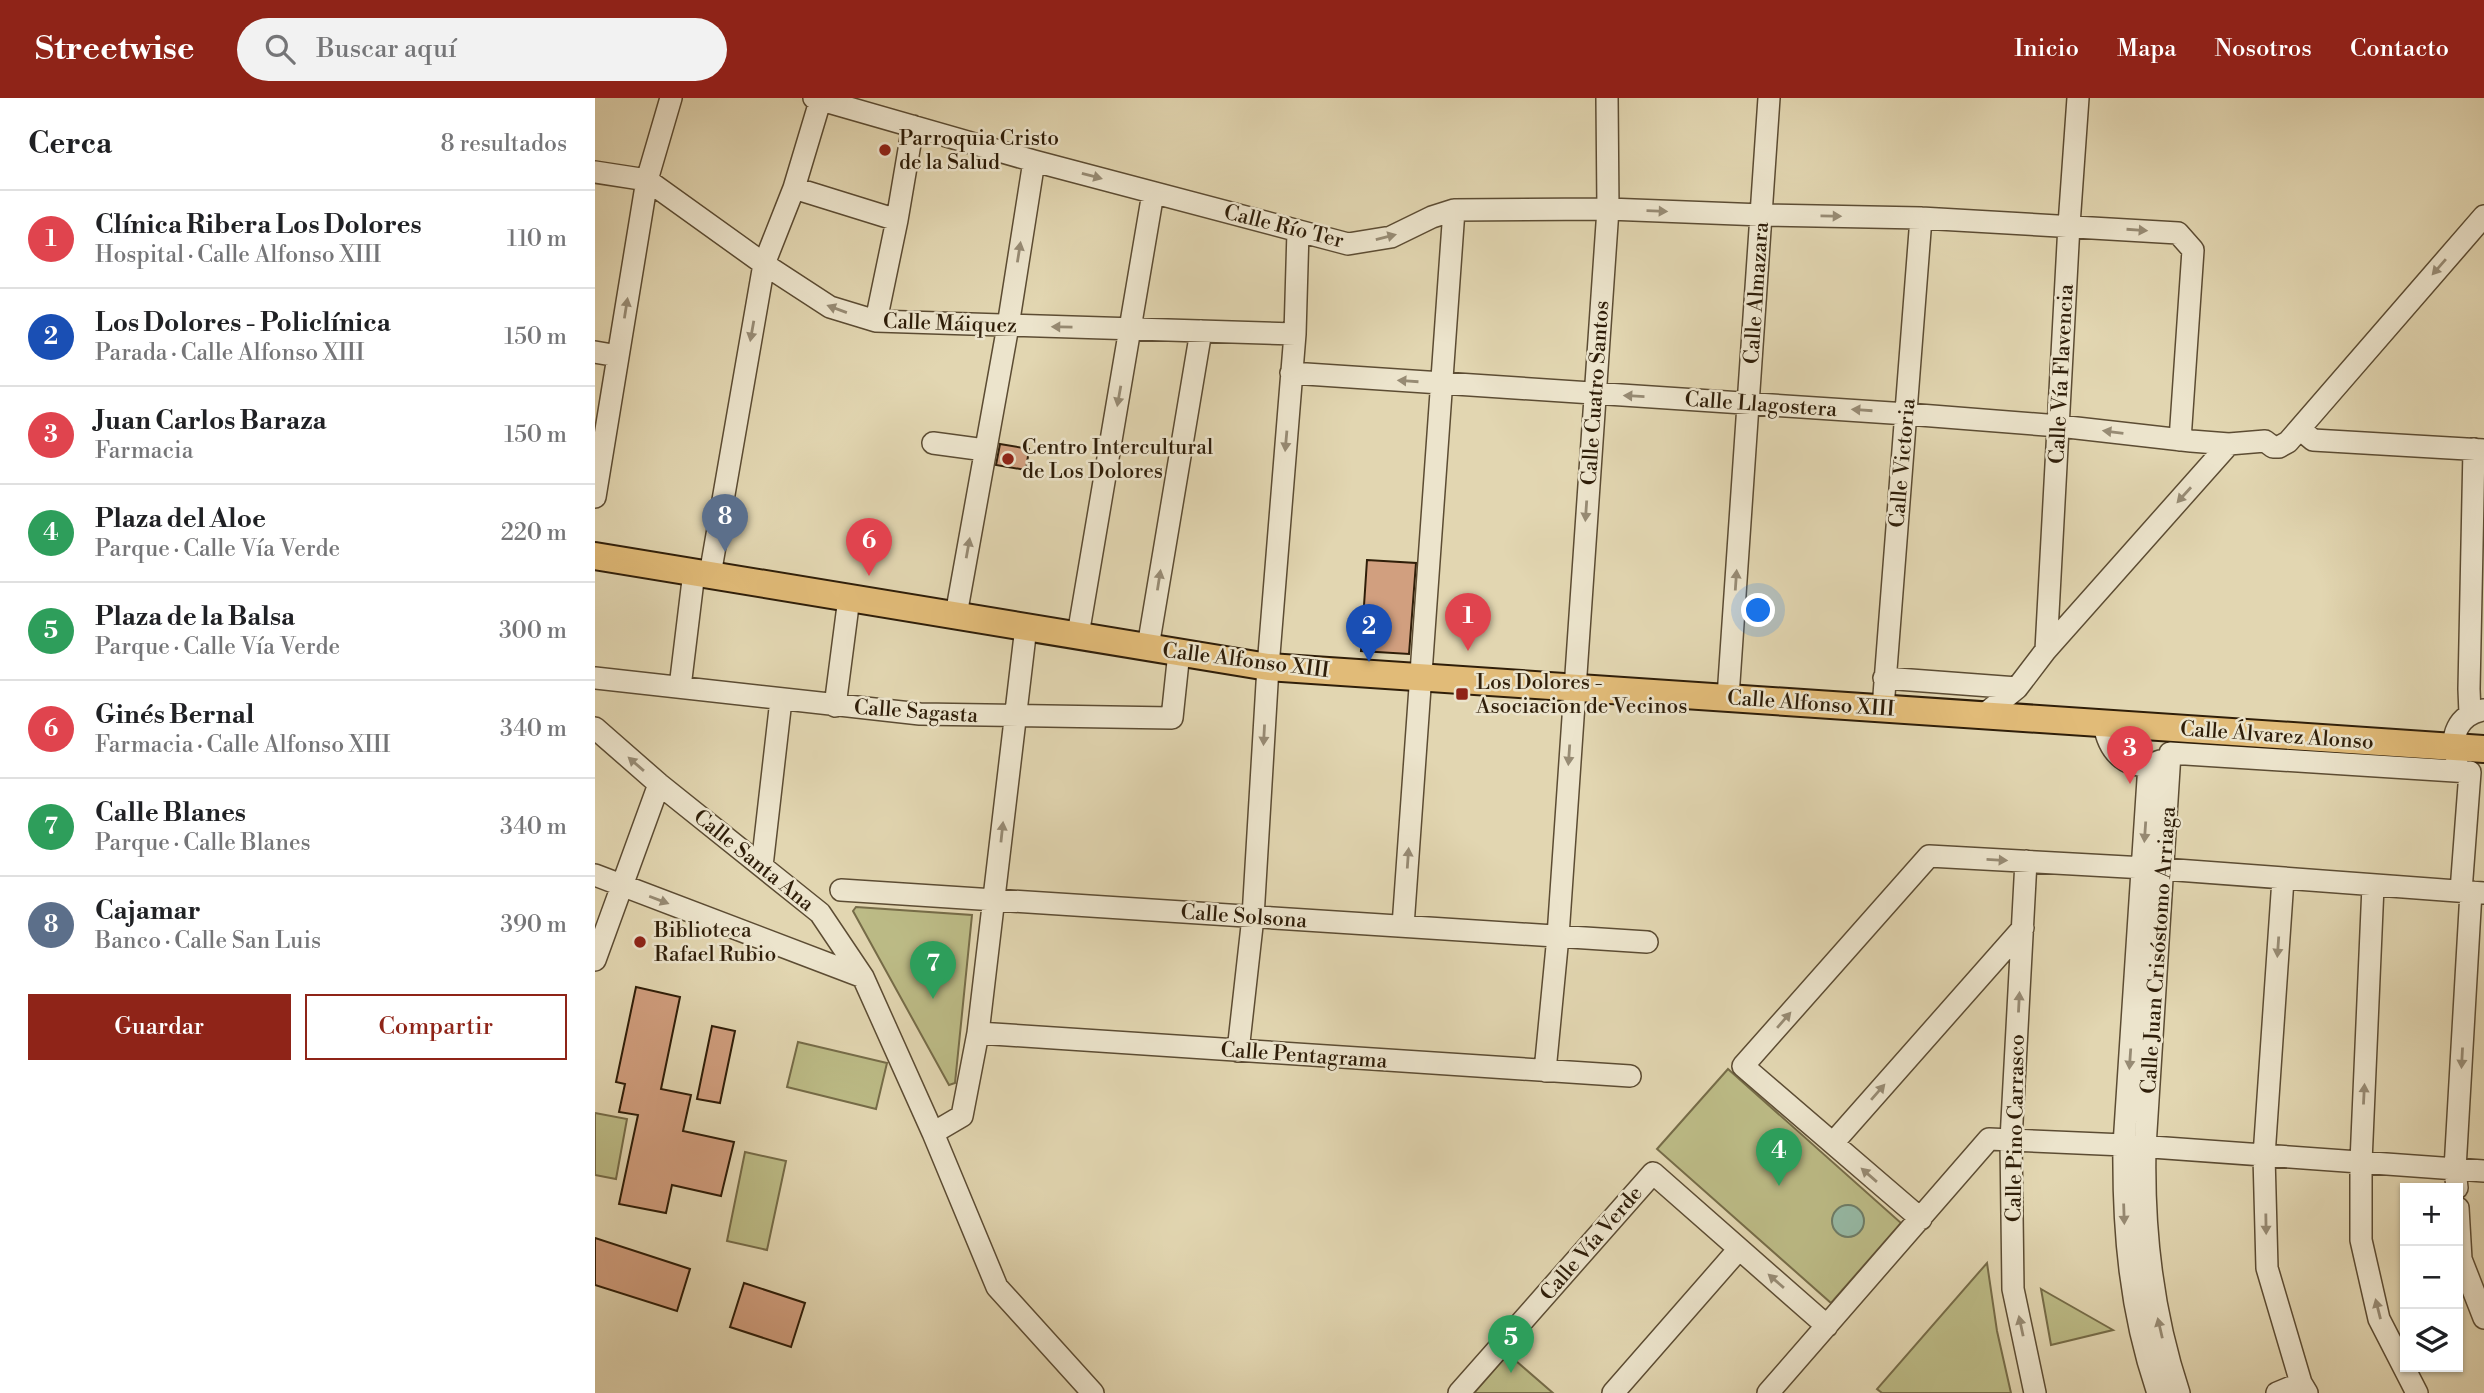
<!DOCTYPE html>
<html lang="es">
<head>
<meta charset="utf-8">
<style>
	:root { --surface:#fff; --page:#f2f2f2; --text:#202124; --muted:#757577; --line:#e0e0e0; --accent:#8f2418 }
	body { margin:0; font-family:"Libre Bodoni",serif; background:var(--page); color:var(--text) }
	.controls { position:absolute; right:21px; bottom:21px; display:grid; overflow:hidden; border-radius:0px; box-shadow:0 2px 5px #0004 }
	.controls button { width:63px; height:63px; display:grid; place-items:center; padding:0; border:0; border-bottom:2px solid var(--line); background:var(--surface); color:var(--text); font:35px sans-serif }
	.you { position:absolute; left:1164px; top:513px; width:24px; height:24px; margin:-18px; border:5px solid #fff; border-radius:50%; background:#1a73e8; box-shadow:0 0 0 10px #1a73e833 }
	.badge { display:grid; place-items:center; width:46px; height:46px; border-radius:50%; background:var(--accent); color:#fff; font-size:23px; font-weight:700 }
	.pin { position:absolute; translate:-50% -58px; filter:drop-shadow(0 2px 4px #0008) }
	.pin::after { content:''; position:absolute; top:37px; width:24px; height:21px; background:inherit; clip-path:polygon(0 0,100% 0,50% 100%) }
	.list { margin:0; padding:0; list-style:none }
	h2 { display:flex; justify-content:space-between; align-items:center; height:91px; margin:0; padding:0 28px; font-size:30px }
	h2 small { font-size:23px; font-weight:400; color:var(--muted) }
	.list li { display:grid; grid-template-columns:46px 1fr auto; gap:21px; align-items:center; box-sizing:border-box; height:98px; padding:0 28px; border-top:2px solid var(--line) }
	.list b { display:block; font-size:26px; white-space:nowrap }
	.list p { margin:0; font-size:23px; white-space:nowrap; color:var(--muted) }
	.list em { font-size:23px; font-style:normal; color:var(--muted) }
	.actions { display:flex; gap:14px; padding:21px 28px }
	.actions a { flex:1; padding:16px 0; border:2px solid var(--accent); border-radius:0px; text-align:center; font-size:24px; color:var(--accent) }
	.actions .main { background:var(--accent); color:#fff }
	.icon { flex:none; width:38px; height:38px; fill:none; stroke:currentColor; stroke-width:2; stroke-linecap:round; stroke-linejoin:round }
	.map { position:relative; flex:none; width:1889px; height:1295px; overflow:hidden }
	header { display:flex; align-items:center; gap:42px; box-sizing:border-box; height:98px; padding:0 35px; background:var(--accent); color:#fff }
	header strong { font-size:33px }
	nav { display:flex; gap:38px; margin-inline-start:auto; font-size:24px }
	.search { width:490px; height:63px; background:var(--page); display:flex; align-items:center; gap:18px; box-sizing:border-box; padding:0 24px; border-radius:38px; color:var(--muted); font-size:26px }
	main { display:flex }
	aside { flex:1; background:var(--surface) }
	.map>svg:first-child { display:block }
	.green { fill:#bcbb86; stroke:#766c48; stroke-width:2 }
	.water { fill:#96baa6; stroke:#6d7c67; stroke-width:2 }
	.building { fill:#d19f7f; stroke:#2f1e09; stroke-width:2 }
	.lines { fill:none; stroke-linecap:round; stroke-linejoin:round }
	.minor-casing { stroke:#5c4c33; stroke-width:24 }
	.major-casing { stroke:#2f1e09; stroke-width:30 }
	.minor { stroke:#ece4cc; stroke-width:21 }
	.major { stroke:#e1bb78; stroke-width:26 }
	.oneway { fill:#978b74 }
	.poi-dot { fill:#8f2418; stroke:#ece4cc; stroke-width:2.5 }
	.labels { text-anchor:middle; stroke-width:5; stroke-linejoin:round; paint-order:stroke }
	.poi-label { font-size:21px; fill:#2f1e09; stroke:#ece4cc; text-anchor:start }
	.street-label { font-size:21px; fill:#2f1e09; stroke:#ece4cc }
</style>
</head>
<body>
<header>
<strong>Streetwise</strong>
<div class="search"><svg class="icon" aria-label="search" viewBox="0 0 24 24"><circle cx="10" cy="10" r="6"/><path d="M15 15l6 6"/></svg>Buscar aquí</div>
<nav><a>Inicio</a><a>Mapa</a><a>Nosotros</a><a>Contacto</a></nav>
</header>
<main>
<aside>
<h2>Cerca<small>8 resultados</small></h2>
<ul class="list">
<li><span class="badge" style="background:#e0444e">1</span><div><b>Clínica Ribera Los Dolores</b><p>Hospital · Calle Alfonso XIII</p></div><em>110 m</em></li>
<li><span class="badge" style="background:#1a4fb4">2</span><div><b>Los Dolores - Policlínica</b><p>Parada · Calle Alfonso XIII</p></div><em>150 m</em></li>
<li><span class="badge" style="background:#e0444e">3</span><div><b>Juan Carlos Baraza</b><p>Farmacia</p></div><em>150 m</em></li>
<li><span class="badge" style="background:#2e9e5b">4</span><div><b>Plaza del Aloe</b><p>Parque · Calle Vía Verde</p></div><em>220 m</em></li>
<li><span class="badge" style="background:#2e9e5b">5</span><div><b>Plaza de la Balsa</b><p>Parque · Calle Vía Verde</p></div><em>300 m</em></li>
<li><span class="badge" style="background:#e0444e">6</span><div><b>Ginés Bernal</b><p>Farmacia · Calle Alfonso XIII</p></div><em>340 m</em></li>
<li><span class="badge" style="background:#2e9e5b">7</span><div><b>Calle Blanes</b><p>Parque · Calle Blanes</p></div><em>340 m</em></li>
<li><span class="badge" style="background:#5c6f8a">8</span><div><b>Cajamar</b><p>Banco · Calle San Luis</p></div><em>390 m</em></li>
</ul>
<div class="actions"><a class="main">Guardar</a><a>Compartir</a></div>
</aside>
<div class="map">
<svg width="1889" height="1295" viewBox="0 0 1889 1295">
	<rect width="100%" height="100%" fill="#e2d6b1"/>
	<filter id="stains"><feTurbulence type="fractalNoise" baseFrequency=".00286" numOctaves="4"/><feColorMatrix values="0 0 0 0 .2 0 0 0 0 .09 0 0 0 0 .02 0 0 0 .5 -.17"/></filter>
	<radialGradient id="worn" r=".72"><stop offset=".6" stop-color="#630" stop-opacity="0"/><stop offset="1" stop-color="#630" stop-opacity=".3"/></radialGradient>
	<path class="green" d="M261,809l116,8 -17,168 -6,2 -96,-174z
		M203,944l89,21 -11,46 -89,-22z
		M1133,971l173,154 -70,80 -174,-154z
		M0,1015l32,6 -11,60 -21,-4z
		M150,1054l41,9 -19,89 -40,-9z
		M1392,1165l10,68 14,62h-129l-5,-4z
		M1446,1191l72,41 -62,15z
		M913,1256l45,39h-79z"/>
	<path class="water" d="M1237 1123a16 16 0 1 1 32 0a16 16 0 1 1-32 0Z"/>
	<path class="building" d="M405,346l29,5 -3,21 -30,-5z
		M772,462l49,3 -7,91 -48,-3z
		M41,889l44,10 -19,92 30,6 -8,36 51,11 -13,54 -49,-11 -6,28 -47,-9 19,-89 -19,-3 6,-28 -9,-2z
		M117,928l23,5 -15,72 -23,-4z
		M0,1140l95,31 -13,42 -82,-26z
		M149,1185l61,20 -14,44 -61,-20z"/>
	<g class="lines">
		<defs>
			<path id="minor" d="M219,0l220,63 314,83 43,-7 41,-20 22,-7 154,-1 155,6 158,3 257,15 15,17 -13,190
				M0,74l52,8 117,84 66,43 46,14 419,13
				M199,90l103,32
				M281,223l21,-101 16,-94
				M0,254l23,4
				M696,275l616,41 152,12 132,15 38,3 36,-3 8,6h6l9,-5 196,-226
				M1705,331l13,11 171,10
				M338,345l52,7
				M0,399l52,-317 24,-82
				M115,477l54,-311 30,-76 27,-90
				M361,517l52,-289 26,-165
				M483,537l75,-442
				M553,549l53,-316
				M1451,552l23,-425 9,-127
				M0,580l325,36 252,4 7,-66
				M1289,580l133,10
				M85,589l14,-115
				M1133,599l41,-599
				M240,608l14,-108
				M1288,610l38,-490
				M1390,616l32,-26 29,-38 183,-206
				M1875,616l-1,-25 5,-240
				M1509,625c4,29 25,52 56,38
				M0,630l64,56 161,129 43,64 70,156 64,154 96,106
				M1862,661c-8,-23 1,-44 26,-49
				M1554,666l-25,381c-1,85 6,167 34,248
				M1431,763l-15,279 2,149 22,104
				M167,768l19,-166
				M0,777l268,102
				M1688,781l-19,277 3,112 34,115 6,10
				M1778,788l-12,276v78l18,79 38,74
				M246,792l806,52
				M808,828l51,-716
				M0,862l64,-176
				M383,935l652,43
				M643,953l15,-134 15,-250 27,-333 3,-103
				M950,973l13,-135 50,-727 -1,-111
				M338,1035l29,-17 16,-83 48,-406
				M1238,1045l190,-215
				M1862,1090l-2,-19 16,-277
				M1863,1110l3,51 23,59
				M1326,1121l-178,-153 186,-210 234,13 321,24
				M864,1295l194,-220 174,153
				M1018,1295l126,-144
				M1173,1295l221,-254 135,6 360,26
				M1584,1295c-27,-81 -36,-161 -34,-246l25,-394 300,19 -9,119
				M1682,1295l24,-10"/>
			<path id="major" d="M0,458l673,111 1216,82"/>
		</defs>
		<use href="#minor" class="minor-casing"/>
		<use href="#major" class="major-casing"/>
		<use href="#minor" class="minor"/>
		<use href="#major" class="major"/>
	</g>
	<defs><path id="oneway-solid" d="M-6-.8H1V-3.2L6.5 0L1 3.2V.8H-6Z" transform="scale(1.75)"/></defs>
	<g class="oneway">
		<use href="#oneway-solid" transform="translate(497 78) rotate(15)"/>
		<use href="#oneway-solid" transform="translate(1062 113) rotate(2)"/>
		<use href="#oneway-solid" transform="translate(1236 118) rotate(1)"/>
		<use href="#oneway-solid" transform="translate(1542 132) rotate(4)"/>
		<use href="#oneway-solid" transform="translate(791 139) rotate(-14)"/>
		<use href="#oneway-solid" transform="translate(424 154) rotate(-81)"/>
		<use href="#oneway-solid" transform="translate(1844 169) rotate(131)"/>
		<use href="#oneway-solid" transform="translate(31 210) rotate(-81)"/>
		<use href="#oneway-solid" transform="translate(242 211) rotate(-160)"/>
		<use href="#oneway-solid" transform="translate(467 229) rotate(-179)"/>
		<use href="#oneway-solid" transform="translate(157 233) rotate(100)"/>
		<use href="#oneway-solid" transform="translate(813 283) rotate(-176)"/>
		<use href="#oneway-solid" transform="translate(524 298) rotate(100)"/>
		<use href="#oneway-solid" transform="translate(1039 298) rotate(-177)"/>
		<use href="#oneway-solid" transform="translate(1267 312) rotate(-176)"/>
		<use href="#oneway-solid" transform="translate(1518 334) rotate(-173)"/>
		<use href="#oneway-solid" transform="translate(691 343) rotate(95)"/>
		<use href="#oneway-solid" transform="translate(1589 397) rotate(132)"/>
		<use href="#oneway-solid" transform="translate(991 413) rotate(94)"/>
		<use href="#oneway-solid" transform="translate(373 450) rotate(-80)"/>
		<use href="#oneway-solid" transform="translate(564 482) rotate(-81)"/>
		<use href="#oneway-solid" transform="translate(1141 482) rotate(-86)"/>
		<use href="#oneway-solid" transform="translate(669 637) rotate(93)"/>
		<use href="#oneway-solid" transform="translate(974 657) rotate(94)"/>
		<use href="#oneway-solid" transform="translate(41 666) rotate(-139)"/>
		<use href="#oneway-solid" transform="translate(407 734) rotate(-84)"/>
		<use href="#oneway-solid" transform="translate(1550 734) rotate(94)"/>
		<use href="#oneway-solid" transform="translate(813 760) rotate(-86)"/>
		<use href="#oneway-solid" transform="translate(1402 762) rotate(3)"/>
		<use href="#oneway-solid" transform="translate(64 802) rotate(21)"/>
		<use href="#oneway-solid" transform="translate(1683 849) rotate(94)"/>
		<use href="#oneway-solid" transform="translate(1424 904) rotate(-87)"/>
		<use href="#oneway-solid" transform="translate(1189 922) rotate(-49)"/>
		<use href="#oneway-solid" transform="translate(1867 960) rotate(93)"/>
		<use href="#oneway-solid" transform="translate(1535 961) rotate(94)"/>
		<use href="#oneway-solid" transform="translate(1283 994) rotate(-49)"/>
		<use href="#oneway-solid" transform="translate(1769 996) rotate(-87)"/>
		<use href="#oneway-solid" transform="translate(1274 1077) rotate(-139)"/>
		<use href="#oneway-solid" transform="translate(1529 1116) rotate(88)"/>
		<use href="#oneway-solid" transform="translate(1671 1126) rotate(89)"/>
		<use href="#oneway-solid" transform="translate(1181 1183) rotate(-139)"/>
		<use href="#oneway-solid" transform="translate(1783 1211) rotate(-104)"/>
		<use href="#oneway-solid" transform="translate(1426 1228) rotate(-102)"/>
		<use href="#oneway-solid" transform="translate(1565 1230) rotate(-103)"/>
	</g>
	<g class="poi-dot">
		<circle cx="290" cy="52" r="7"/>
		<circle cx="413" cy="361" r="7"/>
		<rect x="860" y="589" width="14" height="14" rx="3.5"/>
		<circle cx="45" cy="844" r="7"/>
	</g>
	<g class="labels">
		<g class="poi-label">
			<text x="304" y="47">Parroquia Cristo<tspan x="304" dy="24">de la Salud</tspan></text>
			<text x="427" y="356">Centro Intercultural<tspan x="427" dy="24">de Los Dolores</tspan></text>
			<text x="881" y="591">Los Dolores -<tspan x="881" dy="24">Asociacion de Vecinos</tspan></text>
			<text x="59" y="839">Biblioteca<tspan x="59" dy="24">Rafael Rubio</tspan></text>
		</g>
		<g class="street-label">
			<text transform="translate(689 128) rotate(14)" y="7">Calle Río Ter</text>
			<text transform="translate(1161 195) rotate(-86)" y="7">Calle Almazara</text>
			<text transform="translate(355 225) rotate(2)" y="7">Calle Máiquez</text>
			<text transform="translate(1466 276) rotate(-87)" y="7">Calle Vía Flavencia</text>
			<text transform="translate(1000 295) rotate(-86)" y="7">Calle Cuatro Santos</text>
			<text transform="translate(1166 306) rotate(4)" y="7">Calle Llagostera</text>
			<text transform="translate(1307 365) rotate(-85)" y="7">Calle Victoria</text>
			<text transform="translate(651 562) rotate(7)" y="7">Calle Alfonso XIII</text>
			<text transform="translate(1216 605) rotate(4)" y="7">Calle Alfonso XIII</text>
			<text transform="translate(321 613) rotate(4)" y="7">Calle Sagasta</text>
			<text transform="translate(1682 637) rotate(4)" y="7">Calle Álvarez Alonso</text>
			<text transform="translate(159 762) rotate(39)" y="7">Calle Santa Ana</text>
			<text transform="translate(649 818) rotate(4)" y="7">Calle Solsona</text>
			<text transform="translate(1563 852) rotate(-86)" y="7">Calle Juan Crisóstomo Arriaga</text>
			<text transform="translate(709 957) rotate(4)" y="7">Calle Pentagrama</text>
			<text transform="translate(1420 1030) rotate(-89)" y="7">Calle Pino Carrasco</text>
			<text transform="translate(996 1145) rotate(-49)" y="7">Calle Vía Verde</text>
		</g>
	</g>
	<rect width="100%" height="100%" filter="url(#stains)"/>
	<rect width="100%" height="100%" fill="url(#worn)"/>
</svg>
<div class="controls">
<button>+</button>
<button>−</button>
<button><svg class="icon" aria-label="layers" viewBox="0 0 24 24"><path d="M12 4l9 5-9 5-9-5zM3 14l9 5 9-5"/></svg></button>
</div>
<div class="you"></div>
<div class="pin badge" style="left:873px;top:553px;background:#e0444e">1</div>
<div class="pin badge" style="left:774px;top:564px;background:#1a4fb4">2</div>
<div class="pin badge" style="left:1535px;top:686px;background:#e0444e">3</div>
<div class="pin badge" style="left:1184px;top:1088px;background:#2e9e5b">4</div>
<div class="pin badge" style="left:916px;top:1275px;background:#2e9e5b">5</div>
<div class="pin badge" style="left:274px;top:478px;background:#e0444e">6</div>
<div class="pin badge" style="left:338px;top:901px;background:#2e9e5b">7</div>
<div class="pin badge" style="left:130px;top:454px;background:#5c6f8a">8</div>
</div>
</main>
</body>
</html>
